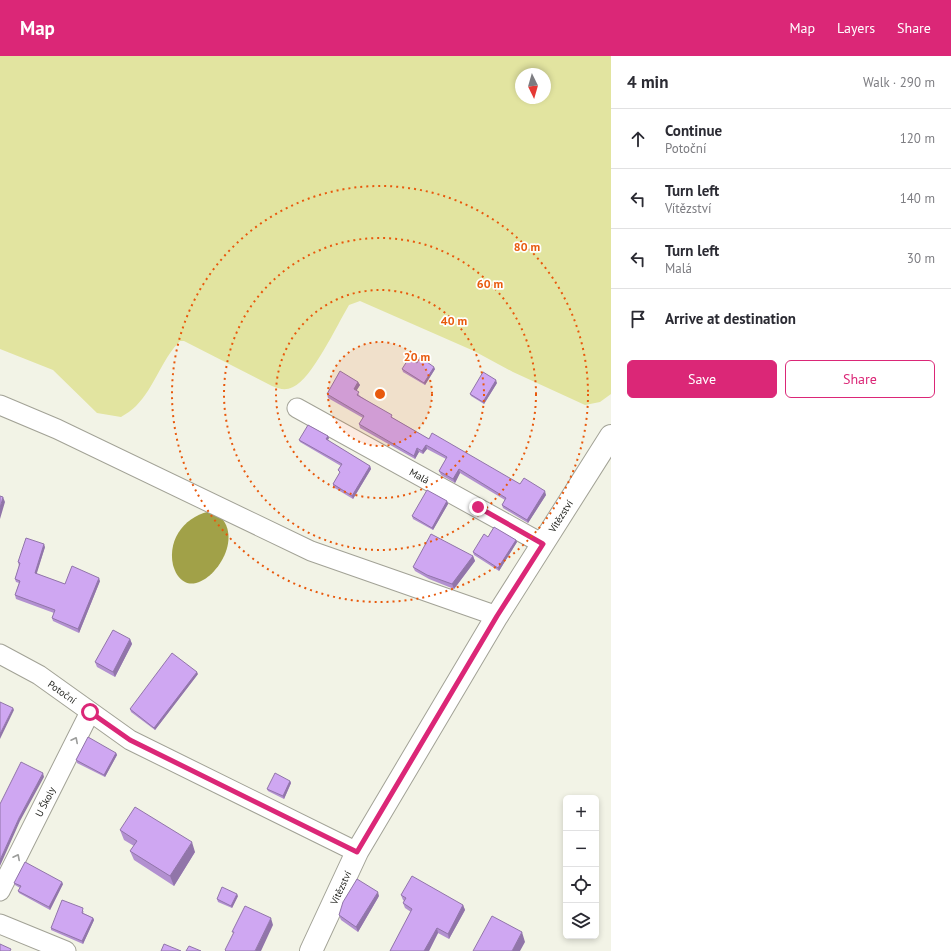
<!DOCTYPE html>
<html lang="en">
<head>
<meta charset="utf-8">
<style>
	:root { --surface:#fff; --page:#f2f2f3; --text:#2b2b33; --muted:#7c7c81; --line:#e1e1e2; --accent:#db2777 }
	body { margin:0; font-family:"PT Sans",sans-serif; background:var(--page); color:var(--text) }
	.controls { position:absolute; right:12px; bottom:12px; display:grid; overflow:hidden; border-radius:6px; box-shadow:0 2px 6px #0003 }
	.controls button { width:36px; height:36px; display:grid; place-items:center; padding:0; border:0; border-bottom:1px solid var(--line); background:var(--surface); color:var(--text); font:20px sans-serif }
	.compass { position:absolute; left:515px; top:12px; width:36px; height:36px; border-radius:50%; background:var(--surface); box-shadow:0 2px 6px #0003; rotate:175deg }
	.stop { position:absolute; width:12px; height:12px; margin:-9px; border:3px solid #db2777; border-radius:50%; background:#fff }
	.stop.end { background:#db2777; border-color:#fff; box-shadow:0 1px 4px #0008 }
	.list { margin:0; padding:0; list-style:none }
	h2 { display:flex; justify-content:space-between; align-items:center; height:52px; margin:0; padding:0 16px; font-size:17px }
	h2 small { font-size:13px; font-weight:400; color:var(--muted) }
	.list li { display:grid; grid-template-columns:26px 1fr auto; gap:12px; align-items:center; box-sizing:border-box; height:60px; padding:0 16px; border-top:1px solid var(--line) }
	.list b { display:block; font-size:15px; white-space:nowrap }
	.list p { margin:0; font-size:13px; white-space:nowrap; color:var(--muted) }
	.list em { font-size:13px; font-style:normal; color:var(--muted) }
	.actions { display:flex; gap:8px; padding:12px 16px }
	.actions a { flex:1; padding:9px 0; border:1px solid var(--accent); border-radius:6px; text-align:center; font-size:14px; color:var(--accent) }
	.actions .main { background:var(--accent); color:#fff }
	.icon { flex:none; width:22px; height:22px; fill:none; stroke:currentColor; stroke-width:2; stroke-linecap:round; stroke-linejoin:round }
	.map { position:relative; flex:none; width:611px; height:895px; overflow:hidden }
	header { display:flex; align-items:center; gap:24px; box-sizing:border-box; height:56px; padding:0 20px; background:var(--accent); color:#fff }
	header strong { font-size:19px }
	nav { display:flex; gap:22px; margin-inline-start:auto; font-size:14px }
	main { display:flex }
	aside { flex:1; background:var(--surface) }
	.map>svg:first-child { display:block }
	.green { fill:#e2e4a0; fill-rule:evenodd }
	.water { fill:#a1a148 }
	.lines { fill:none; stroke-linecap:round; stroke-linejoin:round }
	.minor-casing { stroke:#a2a296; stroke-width:21 }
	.major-casing { stroke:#a2a296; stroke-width:24 }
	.minor { stroke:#fff; stroke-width:19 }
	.major { stroke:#fff; stroke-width:22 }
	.wall { fill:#b290d0 }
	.shaded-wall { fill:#9175a9 }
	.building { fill:#cfa7f2; stroke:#9175a9 }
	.oneway { stroke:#9c9d9b }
	.route { stroke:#db2777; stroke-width:5 }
	.ring { fill:none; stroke:#e8590c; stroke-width:2; stroke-dasharray:2 4 }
	.labels { text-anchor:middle; stroke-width:3.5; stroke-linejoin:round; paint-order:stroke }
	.street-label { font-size:10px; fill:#242520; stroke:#fffffc }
	.centre { fill:#e8590c; stroke:#fffffc; stroke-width:2 }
	.ring-label { font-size:12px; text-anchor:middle; font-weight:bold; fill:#e8590c; stroke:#fffffc; stroke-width:3.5; stroke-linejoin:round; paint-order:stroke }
</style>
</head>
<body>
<header>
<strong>Map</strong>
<nav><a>Map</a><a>Layers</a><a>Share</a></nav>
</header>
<main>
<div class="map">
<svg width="611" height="895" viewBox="0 0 611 895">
	<rect width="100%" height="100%" fill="#f2f3e6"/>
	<path class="green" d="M0,0h611v338l-11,8 -15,3 -72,-33 -39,-21 -114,-50 -11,4c-12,20 -37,74 -56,82 -8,4 -13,2 -21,-1l-88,-45h-4c-19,19 -25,46 -44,65 -4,4 -10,8 -15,11l-24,-4 -44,-43 -53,-21zM521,18h24v24h-24z"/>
	<path class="water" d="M213,455c39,23 -5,83 -28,71 -7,-4 -10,-10 -12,-17 -6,-27 14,-51 40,-54z"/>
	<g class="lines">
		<defs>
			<g id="minor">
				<path d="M0,349l57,24 254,122 186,65"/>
				<path id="s1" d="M297,352l246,136"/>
				<path id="s2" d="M0,598l39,21 91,65 227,112"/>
				<path id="s3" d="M0,835l90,-179"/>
				<path d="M0,868l66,27"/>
			</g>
			<g id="major">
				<path id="s4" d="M311,895l46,-99 140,-236 114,-180"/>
			</g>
		</defs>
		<use href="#minor" class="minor-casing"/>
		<use href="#major" class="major-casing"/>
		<use href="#minor" class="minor"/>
		<use href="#major" class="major"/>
	</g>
	<path class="wall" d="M417,307l18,6 -10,16 -22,-13 -1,-3z
		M358,326l2,3 -4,6 4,5 33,22 36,21 91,45 26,11 -18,28 -25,-15 -1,-3 3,-5 -45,-27 -5,10 -14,-8 -2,-4 7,-12 -19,-10 -4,5 -4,-2 -4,7 -55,-31 -1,-4 4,-6 -35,-20 -1,-4z
		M497,327l-13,21 -13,-8 -1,-2z
		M328,380l1,2 -2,2 43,26 1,3 -18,30 -20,-12v-3l7,-11 -2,-3 3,-4 -41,-24 -1,-2z
		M447,445l1,3 -15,26 -20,-11 -1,-3z
		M488,481l28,3 1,2 -18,29 -25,-16 -1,-3z
		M45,491l-9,27 29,10 35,-3 -21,52 -26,-12 -1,-3 2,-5 -38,-14 -1,-4 4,-12 -3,-1 -1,-3 4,-13 -1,-4z
		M473,500l2,5 -21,28 -25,-10 -14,-8 -2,-4z
		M130,583l2,5 -17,33 -18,-10 -2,-5z
		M198,618l-43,56 -24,-18 -1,-3z
		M116,697l1,2 -12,22 -28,-14 -1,-3z
		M290,725l1,2 -7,16 -16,-8 -1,-2z
		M120,774l75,22 -21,34 -40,-26 -4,-9 4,-5 -10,-6z
		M14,827l49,1 -13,26 -31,-17 -1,-2 2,-3 -5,-3z
		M401,839l62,10 2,5 -16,29 -11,-6 -9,18h-39l21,-39 -6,-4 -2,-5 1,-2 -1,-1z
		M238,840l-6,12 -14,-6 -1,-3z
		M379,840l-21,36 -17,-12 -2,-5z
		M84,855l-1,2 10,5 1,2 -11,24 -32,-14v-2z"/>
	<path class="shaded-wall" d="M434,311l1,2 -10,16 -1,-2z
		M496,324l1,3 -13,21 -1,-2z
		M358,326l2,3 -5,8 -1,-4z
		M328,380l1,2 -2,4 -1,-3z
		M426,389l1,4 -4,5 -1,-3z
		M417,392l2,4 -4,7 -1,-3z
		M370,410l1,3 -18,30 -1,-3z
		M459,413l1,4 -5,10 -2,-4z
		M545,435l1,4 -18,28 -1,-3z
		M3,441l2,5 -5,17v-11z
		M447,445l1,3 -15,26 -1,-2z
		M516,484l1,2 -18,29 -1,-3z
		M44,488l1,3 -9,29 -1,-3z
		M473,500l2,5 -21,28 -2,-5z
		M99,522l1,3 -21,52 -1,-4z
		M130,583l2,5 -17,33 -2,-5z
		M197,616l1,2 -43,56 -1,-2z
		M13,652l1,2 -14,29v-5z
		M116,697l1,2 -12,22 -1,-2z
		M43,717l1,4 -24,44 -20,45v-6l19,-42z
		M290,725l1,2 -7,16 -1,-3z
		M192,786l3,10 -21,34 -4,-10z
		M62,826l1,2 -13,26 -1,-3z
		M378,836l1,4 -21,36 -2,-5z
		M237,838l1,2 -6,12 -1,-2z
		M463,849l2,5 -16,29 -1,-5z
		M93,862l1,2 -11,24 -1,-3z
		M271,862l2,7 -12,26h-6z
		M437,872l1,5 -9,18h-5z
		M522,876l3,10 -5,9h-8z"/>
	<path class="building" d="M420,301l14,10 -10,16 -22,-14 7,-11 8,5z
		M340,315l18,11 -4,7 5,3 -2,3 35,20 -1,2 38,22 3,-6 88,51 4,-6 21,13 -18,29 -25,-15 4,-7 -47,-29 -6,10 -14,-8 8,-14 -21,-12 -4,6 -5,-3 -3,8 -55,-32 5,-8 -37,-22z
		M483,316l13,8 -13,22 -13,-8z
		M308,369l20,11 -2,3 44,27 -18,30 -19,-12 7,-12 -2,-2 4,-6 -43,-24z
		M427,434l20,11 -15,27 -20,-12z
		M0,440l3,1 -3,11z
		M494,471l22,13 -18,28 -25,-16 11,-18 4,3z
		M431,478l42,22 -21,28 -25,-9 -14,-8z
		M26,482l18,6 -9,29 30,11 7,-18 27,12 -21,51 -26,-11 3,-8 -40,-15 5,-14 -5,-2 5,-16 -2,-1z
		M113,574l17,9 -17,33 -18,-10z
		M172,597l25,19 -43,56 -24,-19z
		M0,646l13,6 -13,26z
		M88,681l28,16 -12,22 -28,-15z
		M21,706l22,11 -24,45 -19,42v-56z
		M275,717l15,8 -7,15 -16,-7z
		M135,751l57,35 -22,34 -40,-25 7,-10 -17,-11z
		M25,806l37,20 -13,25 -31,-16 3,-5 -7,-3z
		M412,820l51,29 -15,29 -11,-6 -13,23h-34l22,-42 -9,-6 3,-5 -5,-3z
		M357,823l21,13 -22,35 -17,-12 4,-13z
		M222,831l15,7 -6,12 -14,-7z
		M62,844l21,8 -1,5 11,5 -11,23 -31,-13z
		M245,850l26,12 -16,33h-29l-1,-1 9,-18h-2z
		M492,860l30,16 -10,19h-39z
		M0,888l11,5 -1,2h-10z
		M164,888l17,7h-20z
		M189,890l12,5h-15z"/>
	<defs><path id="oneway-chevron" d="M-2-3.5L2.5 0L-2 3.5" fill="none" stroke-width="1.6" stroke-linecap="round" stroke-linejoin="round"/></defs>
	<g class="oneway">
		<use href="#oneway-chevron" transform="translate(75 684) rotate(-63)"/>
		<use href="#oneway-chevron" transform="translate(17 801) rotate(-63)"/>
	</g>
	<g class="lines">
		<path class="route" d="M90,656l40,28 227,112 140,-236 46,-72 -65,-37"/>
	</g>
	<circle cx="380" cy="338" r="52" fill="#e8590c" fill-opacity=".12"/>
	<g class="ring">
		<circle cx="380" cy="338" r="52"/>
		<circle cx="380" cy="338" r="104"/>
		<circle cx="380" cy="338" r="156"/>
		<circle cx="380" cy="338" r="208"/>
	</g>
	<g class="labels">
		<g class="street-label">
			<text dy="4" stroke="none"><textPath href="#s1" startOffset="140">Malá</textPath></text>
			<text dy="4" stroke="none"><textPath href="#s4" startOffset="502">Vítězství</textPath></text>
			<text dy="4" stroke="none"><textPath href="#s2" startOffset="73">Potoční</textPath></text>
			<text dy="4" stroke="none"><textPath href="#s3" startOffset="100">U Školy</textPath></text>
			<text dy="4" stroke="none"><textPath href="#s4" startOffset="70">Vítězství</textPath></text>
		</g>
	</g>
	<circle cx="380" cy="338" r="6" class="centre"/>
	<g class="ring-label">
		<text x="527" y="195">80 m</text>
		<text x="490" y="232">60 m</text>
		<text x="454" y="269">40 m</text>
		<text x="417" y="305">20 m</text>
	</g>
</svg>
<div class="controls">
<button>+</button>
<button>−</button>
<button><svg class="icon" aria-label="locate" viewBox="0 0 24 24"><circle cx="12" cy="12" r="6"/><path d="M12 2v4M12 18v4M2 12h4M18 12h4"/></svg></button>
<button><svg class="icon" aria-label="layers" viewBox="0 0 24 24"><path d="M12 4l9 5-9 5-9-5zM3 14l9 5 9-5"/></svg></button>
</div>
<svg class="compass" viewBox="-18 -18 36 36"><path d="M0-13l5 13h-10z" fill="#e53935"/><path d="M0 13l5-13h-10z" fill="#7c7c81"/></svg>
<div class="stop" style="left:90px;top:656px"></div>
<div class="stop end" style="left:478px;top:451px"></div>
</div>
<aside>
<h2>4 min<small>Walk · 290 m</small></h2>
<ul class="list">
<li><svg class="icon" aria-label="ahead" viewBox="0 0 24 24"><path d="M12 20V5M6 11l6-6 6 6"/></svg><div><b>Continue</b><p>Potoční</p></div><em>120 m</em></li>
<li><svg class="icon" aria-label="left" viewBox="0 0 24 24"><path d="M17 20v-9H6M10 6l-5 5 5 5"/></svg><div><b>Turn left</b><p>Vítězství</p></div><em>140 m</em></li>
<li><svg class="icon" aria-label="left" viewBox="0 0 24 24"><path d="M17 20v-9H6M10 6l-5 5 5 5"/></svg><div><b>Turn left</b><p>Malá</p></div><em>30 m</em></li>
<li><svg class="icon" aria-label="arrive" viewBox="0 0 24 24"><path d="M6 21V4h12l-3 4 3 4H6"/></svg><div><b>Arrive at destination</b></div></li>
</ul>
<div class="actions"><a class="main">Save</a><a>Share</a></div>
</aside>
</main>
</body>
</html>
